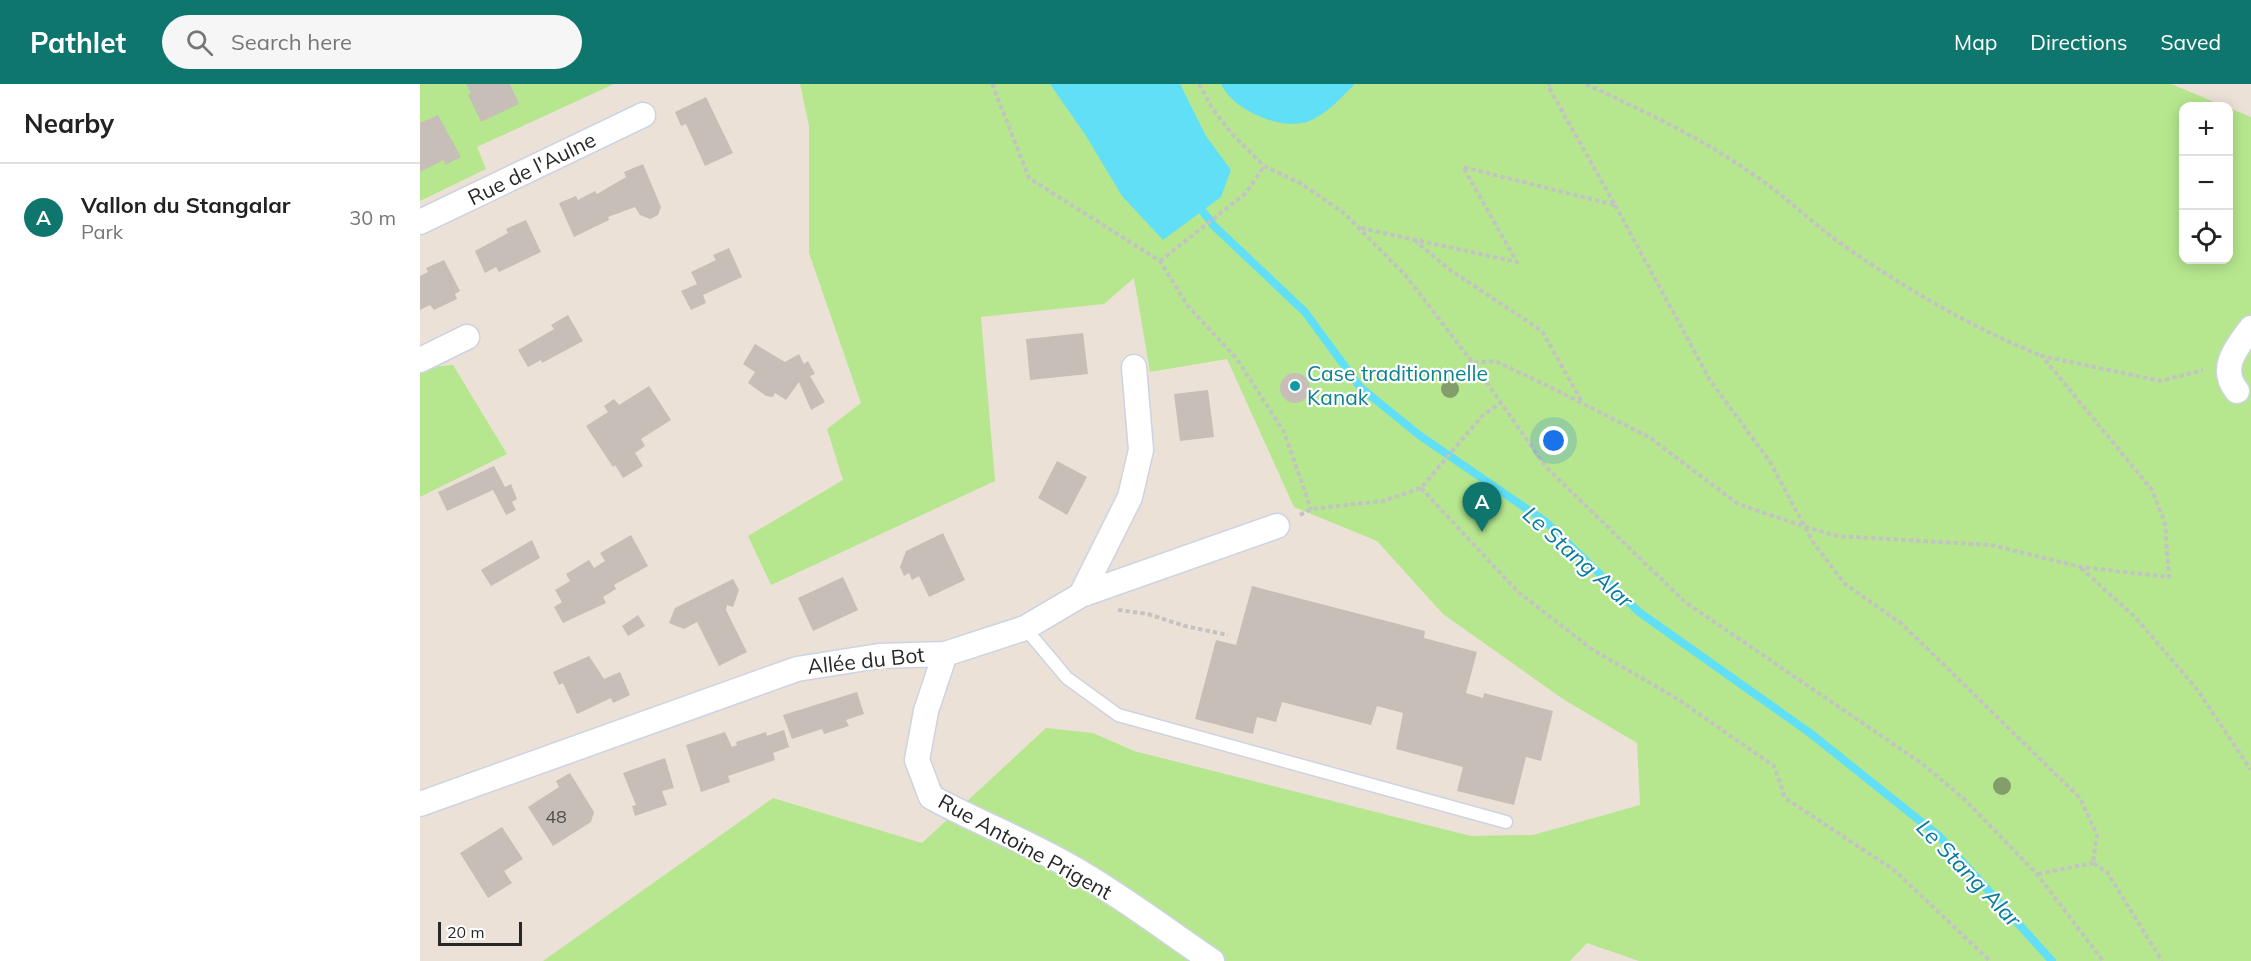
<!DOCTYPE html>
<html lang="en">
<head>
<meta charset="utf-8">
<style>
	:root { --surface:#fff; --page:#f6f6f6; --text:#222; --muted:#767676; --line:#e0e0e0; --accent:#0f766e }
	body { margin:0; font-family:Mulish,sans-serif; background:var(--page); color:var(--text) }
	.controls { position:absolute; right:18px; top:18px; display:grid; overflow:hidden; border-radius:12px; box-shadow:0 3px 15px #0003 }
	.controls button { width:54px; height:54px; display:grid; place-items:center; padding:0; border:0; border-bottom:2px solid var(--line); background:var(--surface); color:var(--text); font:30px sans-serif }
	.scale { position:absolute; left:18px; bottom:15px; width:84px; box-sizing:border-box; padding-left:6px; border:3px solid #272727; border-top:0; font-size:16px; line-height:21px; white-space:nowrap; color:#272727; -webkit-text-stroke:4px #fff; paint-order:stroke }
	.you { position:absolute; left:1134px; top:357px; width:21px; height:21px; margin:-15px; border:4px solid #fff; border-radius:50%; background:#1a73e8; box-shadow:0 0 0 9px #1a73e833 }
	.badge { display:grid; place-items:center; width:39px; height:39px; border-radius:50%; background:var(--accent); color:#fff; font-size:20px; font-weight:700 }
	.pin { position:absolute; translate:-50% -50px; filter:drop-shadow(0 2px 3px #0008) }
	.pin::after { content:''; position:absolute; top:32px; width:21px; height:18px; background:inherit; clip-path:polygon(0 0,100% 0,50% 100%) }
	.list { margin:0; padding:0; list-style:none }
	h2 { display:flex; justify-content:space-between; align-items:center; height:78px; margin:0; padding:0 24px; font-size:26px }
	h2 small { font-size:20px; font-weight:400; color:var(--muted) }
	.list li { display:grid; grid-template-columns:39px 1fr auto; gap:18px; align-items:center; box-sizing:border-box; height:108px; padding:0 24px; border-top:2px solid var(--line) }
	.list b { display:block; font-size:22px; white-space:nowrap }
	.list p { margin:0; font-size:20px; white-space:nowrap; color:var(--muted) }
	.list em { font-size:20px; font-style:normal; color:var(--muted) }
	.icon { flex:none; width:33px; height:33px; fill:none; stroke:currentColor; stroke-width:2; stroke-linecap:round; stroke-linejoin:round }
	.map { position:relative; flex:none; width:1831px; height:877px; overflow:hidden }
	header { display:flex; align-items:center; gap:36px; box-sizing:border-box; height:84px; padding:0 30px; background:var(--accent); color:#fff }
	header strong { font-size:28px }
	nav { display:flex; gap:33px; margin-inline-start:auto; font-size:21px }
	.search { width:420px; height:54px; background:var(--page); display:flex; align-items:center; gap:15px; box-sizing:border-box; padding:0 21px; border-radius:33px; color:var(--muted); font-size:22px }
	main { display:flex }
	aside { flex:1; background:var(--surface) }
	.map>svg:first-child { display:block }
	.green { fill:#b6e78e }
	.water { fill:#60dff7 }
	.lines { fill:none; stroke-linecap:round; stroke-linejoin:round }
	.stream { stroke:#60dff7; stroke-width:8 }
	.building { fill:#c6beb7 }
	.service-casing { stroke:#ccd3e2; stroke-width:15 }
	.minor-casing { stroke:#ccd3e2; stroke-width:27 }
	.path { stroke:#c3c3c3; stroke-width:4; stroke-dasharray:4.5 3; stroke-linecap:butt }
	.service { stroke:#fff; stroke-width:12 }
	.minor { stroke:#fff; stroke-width:24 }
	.tree { fill:#849e6b }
	.culture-dot { fill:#0f9aa8; stroke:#fff; stroke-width:2 }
	.labels { text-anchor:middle; stroke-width:4.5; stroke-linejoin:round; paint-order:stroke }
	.number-label { font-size:18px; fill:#4f4d4b }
	.street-label { font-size:21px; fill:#272727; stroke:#fff }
	.culture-label { font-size:21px; fill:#0d838f; stroke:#fff; text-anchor:start }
	.water-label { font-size:22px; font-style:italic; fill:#037aa0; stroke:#fff }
</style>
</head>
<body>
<header>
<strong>Pathlet</strong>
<div class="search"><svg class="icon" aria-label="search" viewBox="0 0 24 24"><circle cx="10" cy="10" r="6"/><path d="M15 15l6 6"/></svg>Search here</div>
<nav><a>Map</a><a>Directions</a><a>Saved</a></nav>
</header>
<main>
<aside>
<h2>Nearby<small></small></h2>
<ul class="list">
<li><span class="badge">A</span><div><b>Vallon du Stangalar</b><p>Park</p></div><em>30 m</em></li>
</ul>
</aside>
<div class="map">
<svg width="1831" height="877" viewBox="0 0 1831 877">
	<rect width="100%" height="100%" fill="#ece1d7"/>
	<path class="green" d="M0,0h194l-137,63 9,22 -66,32z
		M380,0h1371l53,22h-40v154h44l1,-152 22,9v844h-612l-52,-18 -17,18h-1027l230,-163 149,45 124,-115 47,5 41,18 337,85 62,-1 107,-30 -3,-62 -74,-44 -120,-85 -66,-73 -83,-34 -67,-148 -77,13 -16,-94 -30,26 -123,13 14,164 -224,104 -23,-49 95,-56 -16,-51 34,-26 -52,-150v-127z
		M33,281l54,89 -87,43v-127l8,-3z"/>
	<path class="water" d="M630,0h130l26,52 25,34 -10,27 -58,43 -41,-44 -36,-60z
		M801,0h134c-14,14 -29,31 -48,38 -28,8 -74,-12 -86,-38z"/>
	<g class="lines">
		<path class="stream" d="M777,120l17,22 91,86 55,75 59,48 127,87 93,90 171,121 129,103 113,125"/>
	</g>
	<path class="building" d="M46,0h44l9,20 -38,18 -13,-27 3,-2z
		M286,13l27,56 -28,13 -19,-42 -5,2 -6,-14z
		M18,31l23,42 -16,8 -1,-5 -24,12v-49z
		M223,80l18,43 -3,8 -8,4 -10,-4 -5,-8 -27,10 1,3 -35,17 -15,-34 17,-7 2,4 17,-9 2,3 29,-17 -2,-5z
		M106,136l15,32 -42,20 -3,-5 -11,6 -10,-22 33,-18 -2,-4z
		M309,164l13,29 -39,18 3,8 -15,7 -10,-19 16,-7 -6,-12 25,-12 -3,-5z
		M24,176l16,31 -5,3 2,5 -23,11 -4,-5 -10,5v-34l8,-4 -2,-4z
		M148,231l15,26 -41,22 -1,-3 -13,7 -10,-17 36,-21 -3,-4z
		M663,249l5,41 -58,6 -4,-41z
		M335,260l30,18 14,-8 5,10 4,-3 7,13 -5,2 15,26 -14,8 -12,-28 -13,18 -11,-7 -2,4 -7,-1 -18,-13 7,-11 -12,-8z
		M860 304a15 15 0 1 1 30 0a15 15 0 1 1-30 0Z
		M229,302l22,34 -30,19 4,7 -10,7 8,13 -20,12 -8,-13 -2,2 -27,-41 22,-14 -4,-6 10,-7 5,6z
		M788,306l6,47 -34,4 -6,-47z
		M637,377l30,16 -20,38 -29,-17z
		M74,382l11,21 6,-3 6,15 -5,3 4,8 -10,5 -13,-25 -46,21 -9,-19z
		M523,449l22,47 -36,17 -10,-21 -7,4 -3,-7 -5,3 -4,-9 6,-16z
		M211,451l17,31 -34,19 2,4 -13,8 3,6 -43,20 -9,-16 8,-5 -7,-12 15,-9 -4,-7 23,-14 5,8 11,-7 -5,-8z
		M112,456l8,18 -49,28 -10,-16z
		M423,493l15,33 -45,21 -15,-33z
		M313,495l6,11 -6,17 -6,-2 -1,5 21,42 -28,14 -22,-44 -13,7 -15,-6 6,-15z
		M832,502l173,45 -1,7 53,14 -11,41 17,5 1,-5 69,18 -12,50 -15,-4 -12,48 -57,-14 6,-24 -67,-18 7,-36 -26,-7 -6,19 -89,-23 -6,20 -19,-5 -4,17 -58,-15 21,-79 20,5z
		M218,531l7,11 -17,10 -6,-10z
		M169,572l15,23 16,-7 10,23 -17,8 -2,-5 -34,16 -14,-31 -4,2 -6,-13z
		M437,608l7,22 -18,6 3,6 -25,8 -2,-5 -30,10 -9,-24z
		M364,646l5,17 -16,6 2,7 -47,16 2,6 -29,10 -15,-47 39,-13 7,15 5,-2 -1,-3 30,-10 1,4z
		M245,674l9,30 -12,3 5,14 -32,11 -3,-10 4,-1 -13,-32z
		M150,689l24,39 -3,10 -38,24 -25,-39 31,-20 -3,-6z
		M82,743l21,32 -19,12 8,12 -24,15 -28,-45z"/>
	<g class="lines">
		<defs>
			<path id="service" d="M605,544l42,50 51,37 388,107"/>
			<path id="minor" d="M0,138l223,-107
				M0,276l47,-23
				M1817,307c-19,-23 0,-44 14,-63
				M661,511l49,-98 11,-47 -7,-83
				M525,570l-19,57 -9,49 14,37c50,27 103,47 152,77 44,26 86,58 129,87
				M0,720l377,-135 82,-13 66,-2 80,-26 56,-33 196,-69"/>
		</defs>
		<use href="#service" class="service-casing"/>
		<use href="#minor" class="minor-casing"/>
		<path class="path" d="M572,0l37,94 131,83 27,44 50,54 47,73 27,77
			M779,0l13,24 20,26 32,32 36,17 44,30 62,63 67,87 73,104 139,135 239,163 40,34 73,75 66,87
			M1166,0c57,27 116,54 168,91 30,20 56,46 86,68 63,44 130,84 202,113
			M1195,121l95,175 60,82 43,80 32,42 57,40 178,174 17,37 -4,28 14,9 55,89
			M941,144l156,34 -54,-95 152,38 -67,-119 2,-2
			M994,156l36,30 92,61 40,71
			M740,177l86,-68 18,-27
			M1054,279l21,-2 55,26 99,50 89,67 68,23 31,9 154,9 90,22 88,10 -4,-54 -13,-33 -110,-134 119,25 42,-11
			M1001,404l97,104 75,58 83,48 98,68 11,32 109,72 96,91
			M880,431l11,-6 72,-8 38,-13 60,-71 19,-14
			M1661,484l54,49 61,71 55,82
			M698,526l30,4 37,12 43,9
			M1618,790l55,-11"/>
		<use href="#service" class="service"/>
		<use href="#minor" class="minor"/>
	</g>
	<g class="tree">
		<circle cx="1030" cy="305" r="9"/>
		<circle cx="1582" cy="702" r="9"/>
	</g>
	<circle class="culture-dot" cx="875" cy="302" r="6"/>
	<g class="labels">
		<g class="number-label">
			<text x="136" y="739">48</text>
		</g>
		<g class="street-label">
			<text transform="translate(112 85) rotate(-26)" y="7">Rue de l'Aulne</text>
			<text transform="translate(446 577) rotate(-6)" y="7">Allée du Bot</text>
			<text transform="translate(605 763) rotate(29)" y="7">Rue Antoine Prigent</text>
		</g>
		<g class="culture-label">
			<text x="887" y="297">Case traditionnelle<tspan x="887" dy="24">Kanak</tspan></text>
		</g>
		<g class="water-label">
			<text transform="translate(1158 473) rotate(42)" y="8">Le Stang Alar</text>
			<text transform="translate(1549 789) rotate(46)" y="8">Le Stang Alar</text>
		</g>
	</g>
</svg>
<div class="controls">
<button>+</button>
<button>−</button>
<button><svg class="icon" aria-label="locate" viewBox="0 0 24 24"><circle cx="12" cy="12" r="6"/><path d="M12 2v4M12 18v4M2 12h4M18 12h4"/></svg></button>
</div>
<div class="scale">20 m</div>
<div class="you"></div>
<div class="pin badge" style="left:1062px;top:448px">A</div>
</div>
</main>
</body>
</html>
